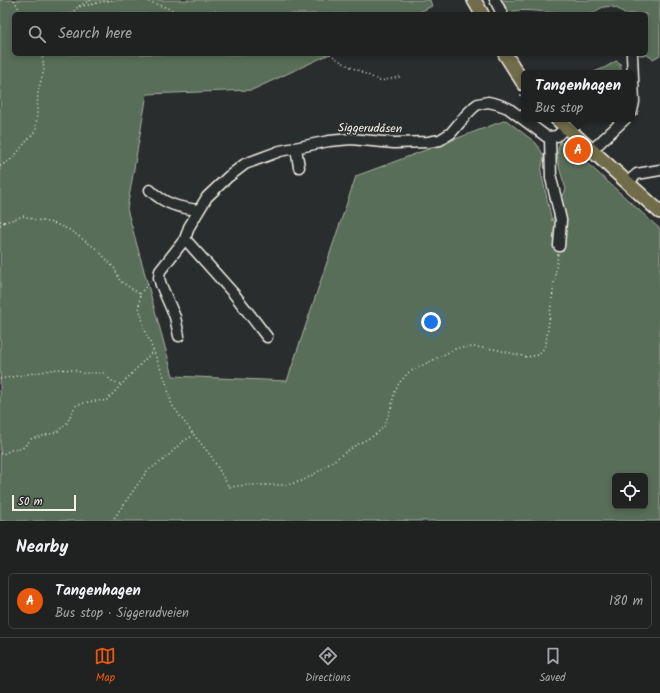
<!DOCTYPE html>
<html lang="en">
<head>
<meta charset="utf-8">
<style>
	:root { --surface:#202222; --page:#2d2f2f; --text:#f1f3f6; --muted:#a2a4a5; --line:#3d3f40; --accent:#ea580c }
	body { margin:0; font-family:Kalam,sans-serif; background:var(--page); color:var(--text) }
	.controls { position:absolute; right:12px; bottom:12px; display:grid; overflow:hidden; border-radius:6px; box-shadow:0 2px 6px #0003 }
	.controls button { width:36px; height:36px; display:grid; place-items:center; padding:0; border:0; border-bottom:1px solid var(--line); background:var(--surface); color:var(--text); font:20px sans-serif }
	.scale { position:absolute; left:12px; bottom:10px; width:64px; box-sizing:border-box; padding-left:4px; border:2px solid #f4f1e8; border-top:0; font-size:11px; line-height:14px; white-space:nowrap; color:#f4f1e8; -webkit-text-stroke:3px #2a2d2e; paint-order:stroke }
	.you { position:absolute; left:431px; top:322px; width:14px; height:14px; margin:-10px; border:3px solid #fff; border-radius:50%; background:#1a73e8; box-shadow:0 0 0 6px #1a73e833 }
	.badge { display:grid; place-items:center; width:26px; height:26px; border-radius:50%; background:var(--accent); color:#fff; font-size:13px; font-weight:700 }
	.pin { position:absolute; translate:-50% -50%; border:2px solid #fff; box-shadow:0 1px 4px #0006 }
	.popup { position:absolute; left:521px; top:70px; width:114px; height:52px; box-sizing:border-box; display:grid; place-content:center; border-radius:6px; background:var(--surface); filter:drop-shadow(0 1px 3px #0005); font-size:13px; white-space:nowrap; color:var(--muted) }
	.popup b { font-size:15px; color:var(--text) }
	.popup::after { content:''; position:absolute; left:50%; top:100%; margin-left:-8px; border:8px solid transparent; border-top-color:var(--surface) }
	.list { margin:0; padding:0; list-style:none }
	h2 { display:flex; justify-content:space-between; align-items:center; height:52px; margin:0; padding:0 16px; font-size:17px }
	h2 small { font-size:13px; font-weight:400; color:var(--muted) }
	.list li { display:grid; grid-template-columns:26px 1fr auto; gap:12px; align-items:center; box-sizing:border-box; height:56px; margin:0 8px 8px; padding:0 8px; border:1px solid var(--line); border-radius:6px }
	.list b { display:block; font-size:15px; white-space:nowrap }
	.list p { margin:0; font-size:13px; white-space:nowrap; color:var(--muted) }
	.list em { font-size:13px; font-style:normal; color:var(--muted) }
	.icon { flex:none; width:22px; height:22px; fill:none; stroke:currentColor; stroke-width:2; stroke-linecap:round; stroke-linejoin:round }
	.map { position:relative; flex:none; width:660px; height:521px; overflow:hidden }
	.search { position:absolute; background:var(--surface); box-shadow:0 2px 6px #0003; left:12px; right:12px; top:12px; height:44px; display:flex; align-items:center; gap:10px; box-sizing:border-box; padding:0 14px; border-radius:6px; color:var(--muted); font-size:15px }
	.sheet { height:116px; background:var(--surface) }
	nav { display:flex; justify-content:space-around; align-items:center; box-sizing:border-box; height:56px; border-top:1px solid var(--line); background:var(--surface); font-size:11px; color:var(--muted) }
	nav a { display:grid; justify-items:center; gap:2px }
	nav .on { color:var(--accent) }
	.map>svg:first-child { display:block }
	.green { fill:#596e59; stroke:#a6b0a0; fill-rule:evenodd }
	.lines { fill:none; stroke-linecap:round; stroke-linejoin:round }
	.minor-casing { stroke:#f4f1e8; stroke-width:13 }
	.major-casing { stroke:#f4f1e8; stroke-width:16 }
	.path { stroke:#f4f1e8; stroke-width:1.5; stroke-dasharray:1 3; stroke-linecap:butt }
	.minor { stroke:#2a2d2e; stroke-width:10 }
	.major { stroke:#716d4b; stroke-width:13 }
	.labels { text-anchor:middle; stroke-width:3; stroke-linejoin:round; paint-order:stroke }
	.street-label { font-size:12px; fill:#f4f1e8; stroke:#2a2d2e }
</style>
</head>
<body>
<div class="map">
<svg width="660" height="521" viewBox="0 0 660 521">
	<rect width="100%" height="100%" fill="#2a2d2e"/>
	<filter id="ink" filterUnits="userSpaceOnUse"><feTurbulence type="fractalNoise" baseFrequency=".025" numOctaves="2"/><feDisplacementMap in="SourceGraphic" scale="8" xChannelSelector="R" yChannelSelector="G"/><feConvolveMatrix kernelMatrix="1 2 1 2 8 2 1 2 1" color-interpolation-filters="sRGB"/></filter>
	<g filter="url(#ink)">
		<path class="green" d="M0,0h430l2,6 -16,8h-402v40h316l-78,36 -105,4 -20,115 46,167 114,5 69,-205 150,-56 30,23 8,13 -3,16 11,49 14,-32c-5,-15 -12,-32 -6,-47l6,2 8,12 3,-2 83,75v292h-660zM615,476h30v30h-30z
			M497,0h163v55l-7,4 -6,-4h-7l-1,-1h7v-40h-22c-6,-7 -16,-10 -25,-5 -2,2 -4,4 -7,5 -27,5 -61,-9 -88,-1z
			M616,61l4,2 2,10h-31l13,-5z"/>
		<g class="lines">
			<defs>
				<path id="minor" d="M495,0l7,14
					M632,111l2,-9 -2,-47
					M550,137l1,41 10,42 -2,26
					M296,148l3,19
					M592,150l33,-31
					M628,182l9,-8 23,-4
					M150,190c14,14 30,18 49,20
					M185,239l49,55 33,43
					M179,336l-4,-19 -14,-32 -2,-7 1,-7 25,-32 4,-12 18,-30 21,-20 17,-13 35,-13 49,-10 22,-2 43,4 34,-1 12,-2 11,-7 15,-18 8,-8 4,-3 10,-2 9,2 11,4 39,29 10,-1 9,-9"/>
				<path id="major" d="M474,0l8,14
					M505,54l19,30
					M557,119l103,93"/>
			</defs>
			<use href="#minor" class="minor-casing"/>
			<use href="#major" class="major-casing"/>
			<path class="path" d="M14,0l8,14
				M145,0l36,13 32,-2 20,3
				M79,6l12,-6
				M71,14l7,-7 34,-7
				M330,54l13,9 37,18 20,-4
				M520,95l4,5
				M541,119l3,3
				M0,166l12,-7 24,-29 2,-39 6,-21 -2,-16
				M0,221l5,1 19,-6 8,3 21,4 17,7 28,20 17,19 5,12 20,13 -1,13 6,23 21,52 6,23 22,30
				M0,225l5,-3
				M140,294l10,-13
				M0,379l57,-10 17,1 9,3h20l9,8 8,3
				M0,453l3,1 8,-4 9,-1 4,-2 7,-8 26,-7 10,-9 8,-17c10,-4 20,-6 31,-5l47,-50
				M112,521l35,-50 18,-12 17,-17 12,-7 17,21 18,31 18,-2h40l15,-4 14,-8 40,-28 19,-10 9,-8 7,-19 3,-14 5,-11 10,-11 48,-24 18,-1 19,2 33,8 11,-2 6,-7 2,-5 12,-89"/>
			<use href="#minor" class="minor"/>
			<use href="#major" class="major"/>
		</g>
	</g>
	<g class="labels">
		<g class="street-label">
			<text transform="translate(370 128) rotate(1)" y="4">Siggerudåsen</text>
		</g>
	</g>
</svg>
<div class="controls">
<button><svg class="icon" aria-label="locate" viewBox="0 0 24 24"><circle cx="12" cy="12" r="6"/><path d="M12 2v4M12 18v4M2 12h4M18 12h4"/></svg></button>
</div>
<div class="scale">50 m</div>
<div class="you"></div>
<div class="pin badge" style="left:578px;top:150px">A</div>
<div class="popup"><b>Tangenhagen</b>Bus stop</div>
<div class="search"><svg class="icon" aria-label="search" viewBox="0 0 24 24"><circle cx="10" cy="10" r="6"/><path d="M15 15l6 6"/></svg>Search here</div>
</div>
<section class="sheet">
<h2>Nearby<small></small></h2>
<ul class="list">
<li><span class="badge">A</span><div><b>Tangenhagen</b><p>Bus stop · Siggerudveien</p></div><em>180 m</em></li>
</ul>
</section>
<nav>
<a class="on"><svg class="icon" aria-label="map" viewBox="0 0 24 24"><path d="M3 6l6-2 6 2 6-2v14l-6 2-6-2-6 2zM9 4v14M15 6v14"/></svg>Map</a>
<a><svg class="icon" aria-label="directions" viewBox="0 0 24 24"><path d="M12 3l9 9-9 9-9-9zM9 14v-3h6M13 9l2 2-2 2"/></svg>Directions</a>
<a><svg class="icon" aria-label="saved" viewBox="0 0 24 24"><path d="M7 4h10v16l-5-4-5 4z"/></svg>Saved</a>
</nav>
</body>
</html>
